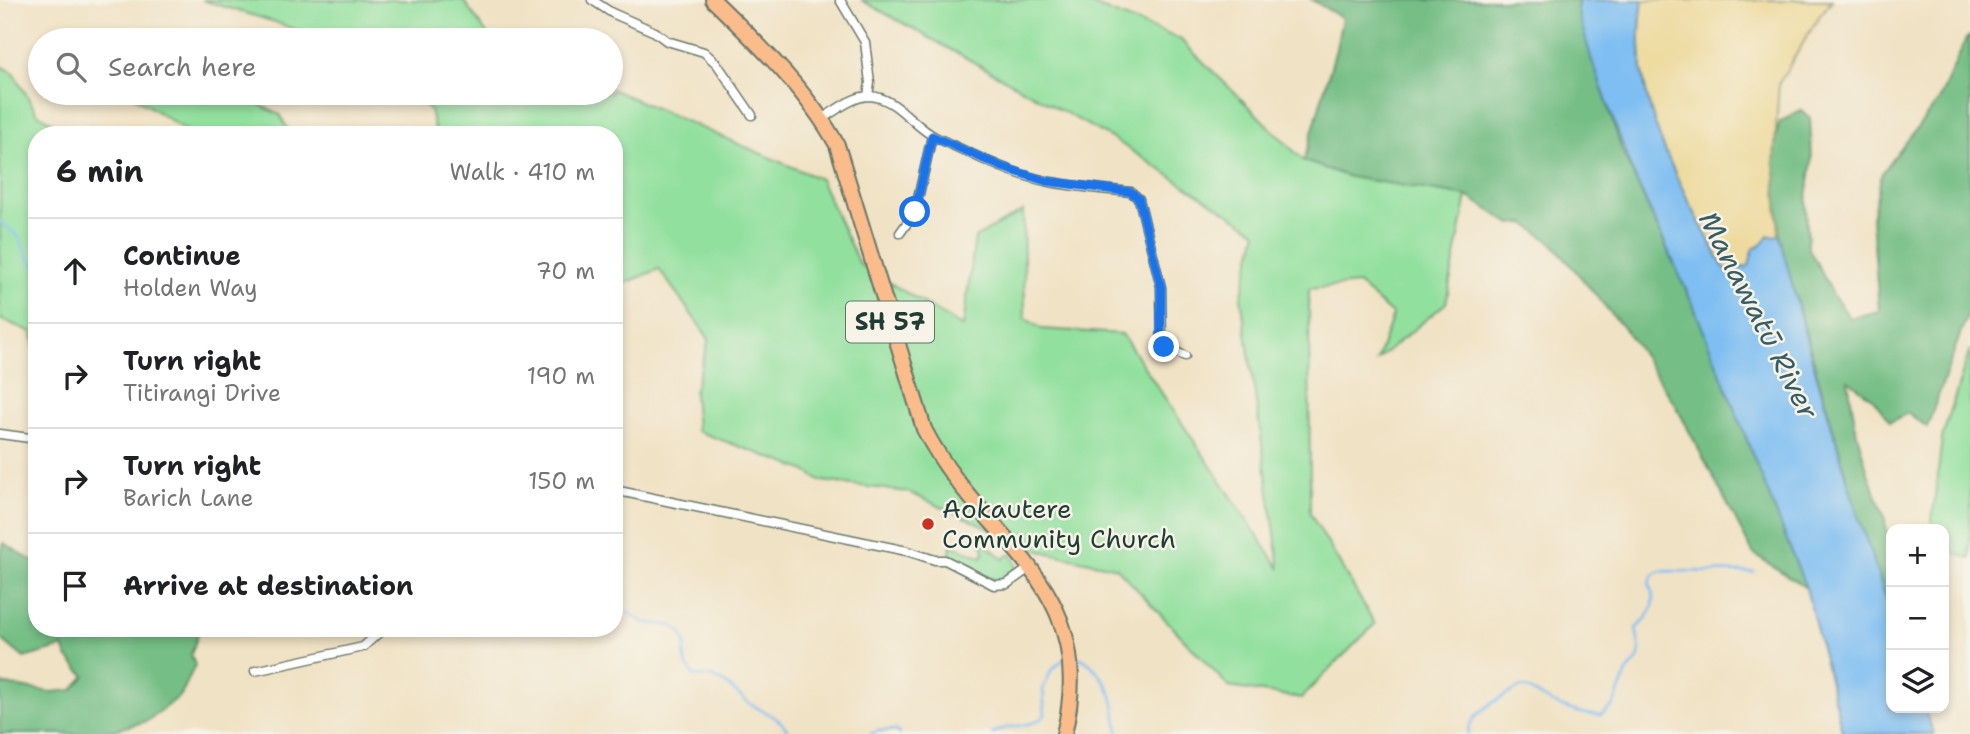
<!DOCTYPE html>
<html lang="en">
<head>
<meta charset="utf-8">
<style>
	:root { --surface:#fff; --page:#f2f2f2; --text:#202124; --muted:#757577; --line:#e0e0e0 }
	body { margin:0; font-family:"Shantell Sans",sans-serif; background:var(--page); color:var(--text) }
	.controls { position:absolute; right:21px; bottom:21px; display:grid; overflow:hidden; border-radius:14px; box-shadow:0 4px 10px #0003 }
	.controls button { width:63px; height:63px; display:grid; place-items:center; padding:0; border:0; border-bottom:2px solid var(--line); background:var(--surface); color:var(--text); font:35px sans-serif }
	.stop { position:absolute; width:21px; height:21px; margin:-16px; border:5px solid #1a73e8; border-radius:50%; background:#fff }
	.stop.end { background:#1a73e8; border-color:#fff; box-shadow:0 2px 7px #0008 }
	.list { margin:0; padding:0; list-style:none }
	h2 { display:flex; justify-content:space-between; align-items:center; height:91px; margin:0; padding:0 28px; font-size:30px }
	h2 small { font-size:23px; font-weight:400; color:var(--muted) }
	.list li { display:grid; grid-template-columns:46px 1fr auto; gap:21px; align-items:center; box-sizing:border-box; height:105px; padding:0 28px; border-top:2px solid var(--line) }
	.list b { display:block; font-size:26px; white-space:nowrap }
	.list p { margin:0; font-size:23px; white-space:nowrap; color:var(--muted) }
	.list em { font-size:23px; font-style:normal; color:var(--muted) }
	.icon { flex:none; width:38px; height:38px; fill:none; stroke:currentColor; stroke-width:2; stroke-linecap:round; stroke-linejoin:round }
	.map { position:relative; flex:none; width:1970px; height:734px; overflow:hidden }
	.search { position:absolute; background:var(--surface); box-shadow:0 4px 10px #0003; left:28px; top:28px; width:595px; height:77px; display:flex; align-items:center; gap:18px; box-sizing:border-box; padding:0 24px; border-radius:38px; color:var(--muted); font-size:26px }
	.panel { position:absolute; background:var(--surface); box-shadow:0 4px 10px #0003; left:28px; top:126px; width:595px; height:511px; border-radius:28px }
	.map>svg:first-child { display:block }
	.green { fill:#92e09e; stroke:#588e69; stroke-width:2 }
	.forest { fill:#75be85; stroke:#4a7e5c; stroke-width:2 }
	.sand { fill:#eeda9e; stroke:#868c69; stroke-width:2 }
	.water { fill:#7ebef2; stroke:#4e7e93; stroke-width:2 }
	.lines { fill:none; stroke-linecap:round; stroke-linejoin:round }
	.stream { stroke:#7ebef2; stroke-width:2.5 }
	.street-casing { stroke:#687767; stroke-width:11 }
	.highway-casing { stroke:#687767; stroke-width:18 }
	.street { stroke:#fff; stroke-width:8 }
	.highway { stroke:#fabc8b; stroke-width:14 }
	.route { stroke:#1a73e8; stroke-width:9 }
	.poi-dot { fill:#c8321e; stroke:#f7f3e8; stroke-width:2.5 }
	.labels { text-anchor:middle; stroke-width:5; stroke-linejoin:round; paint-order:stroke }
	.shield { fill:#f7f3e8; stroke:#60746a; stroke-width:2 }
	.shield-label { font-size:24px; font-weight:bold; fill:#1f3d34 }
	.poi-label { font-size:26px; fill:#1f3d34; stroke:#f7f3e8; text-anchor:start }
	.water-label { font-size:28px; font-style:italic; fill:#375d64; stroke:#f7f3e8 }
</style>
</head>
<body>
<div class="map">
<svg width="1970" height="734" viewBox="0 0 1970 734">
	<rect width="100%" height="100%" fill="#f7f3e8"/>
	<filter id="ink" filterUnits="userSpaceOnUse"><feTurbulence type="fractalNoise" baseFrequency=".0143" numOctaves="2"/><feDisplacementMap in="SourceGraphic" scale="14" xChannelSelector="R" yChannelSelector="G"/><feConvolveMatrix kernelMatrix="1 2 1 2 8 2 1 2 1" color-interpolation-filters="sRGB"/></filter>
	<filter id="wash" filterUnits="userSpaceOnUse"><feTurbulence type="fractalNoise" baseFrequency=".00686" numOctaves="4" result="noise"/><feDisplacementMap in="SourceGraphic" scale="28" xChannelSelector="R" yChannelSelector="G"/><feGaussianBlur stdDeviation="1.57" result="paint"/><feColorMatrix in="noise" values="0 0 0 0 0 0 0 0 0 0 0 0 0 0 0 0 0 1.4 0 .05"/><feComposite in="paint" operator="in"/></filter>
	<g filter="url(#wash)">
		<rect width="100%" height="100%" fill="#f0e2c5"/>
		<path class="green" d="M202,0h261l27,38 7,2h-173l-49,-18z
			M861,0h219l100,39 124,122 46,16 117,19 -21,107 -69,57 16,-45 -35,-31 -49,5 1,224 65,111 -74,74 -72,-11 -112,-119 -77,-17 -132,-59 -86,-11 -18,-11 -107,-39 -3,-39 15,-53 -50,-70 -45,19v-153h-178l-6,-25 -18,-17h199v-4l209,90 39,85 104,63 12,-89 48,-27 2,107 17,11 80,5 158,235 -39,-271 16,-66 -142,-92z
			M0,66l13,6 24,41 35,22h-35v241l-5,-44 -32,-13z
			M129,93h108l43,22 11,20h-98z
			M1970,349v210l-26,-10v-20h-13l11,-91z
			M980,539l23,20 8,-5c5,8 6,13 3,21l-13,6 -9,-1 -38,-20 -4,-7 1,-8 31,12 2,-6z"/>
		<path class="forest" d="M1312,0h267l-2,9 45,142 72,156 112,281 -53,-35 -77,-147 -46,-70 -76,-91 -29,-22 -14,1 -44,-28 -117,-19 -46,-16 32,-112 6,-31z
			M1970,36v271l-43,120 -19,-14 -18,9 -18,-24 -24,-18 8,50 12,43 16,42 7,39v58l-33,-96 -78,-274 -6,-81 2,-25 4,-14 21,-12 9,8 2,42 -6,45 2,42 26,49 16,22 29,-7 -7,-94 10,-44 57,-73 27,-61z
			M4,543l33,21v64h163l-9,27 4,10 -14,30 -34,26 -47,13h-100v-50l51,8 21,-2 13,-14 -18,-19 -4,-10 -39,11 -24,-20v-83z"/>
		<path class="sand" d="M1643,0h189l-14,18 -39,65 -5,78 5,73 -26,15 -4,17 -22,5 -5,-6c-43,-83 -96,-168 -79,-265z"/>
		<path class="water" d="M1579,0h64c-17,97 36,182 79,265l5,6 22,-5 4,-17 11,-6 4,-8 7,2 4,-3 27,105 52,177 33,96v96h33l10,26h-91l-37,-146 -112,-281 -62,-136 -40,-110 -15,-52z"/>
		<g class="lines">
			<path class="stream" d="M0,222l18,14 9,20 10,13
				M614,604l29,18 30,4 8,6 5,12 -2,10 2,10 8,12c7,0 16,0 23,3 13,5 21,17 32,24 13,9 34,14 40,31
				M1073,656c17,1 36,28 40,44 3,11 3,23 6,34
				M871,734l7,-3 17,-1 4,4
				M992,734c17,-12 39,-4 53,-19l-2,-26 8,-18 13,-12
				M1468,734c1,-22 36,-38 53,-47 9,1 13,6 20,10 16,9 42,19 60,18l12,-9 14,-34 11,-13 2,-8 -4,-23c14,-11 24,-26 13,-45l4,-8 8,-4 93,1"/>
		</g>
	</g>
	<g filter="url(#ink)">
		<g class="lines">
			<defs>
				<path id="street" d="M592,0l20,13 43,19 12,9 37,11 13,12 35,51
					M840,0l25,42 5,41 -2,13
					M822,119c14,-9 31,-23 48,-23 28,2 43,31 67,42 35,16 71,35 109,43 28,6 57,8 85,11l8,7 22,88 1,53 2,7 21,9
					M900,233l15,-21 17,-76
					M0,434l37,5
					M614,490l293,61 28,9h10l49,25 13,-1 24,-17
					M255,671l108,-24 21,-19"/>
				<path id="highway" d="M713,0c45,44 94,90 124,145l87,284c58,115 177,152 140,305"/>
			</defs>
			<use href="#street" class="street-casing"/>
			<use href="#highway" class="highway-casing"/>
			<use href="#street" class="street"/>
			<use href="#highway" class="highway"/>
		</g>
	</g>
	<g class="lines" filter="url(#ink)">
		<path class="route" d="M915,212l17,-76 70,31 44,14 85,11 8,7 22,88v53l3,7"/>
	</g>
	<circle class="poi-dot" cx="928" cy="524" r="7"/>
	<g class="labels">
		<rect class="shield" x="846" y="301.5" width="88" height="41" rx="5"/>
		<g class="shield-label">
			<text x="890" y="330">SH 57</text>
		</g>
		<g class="poi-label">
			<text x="942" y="518">Aokautere<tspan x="942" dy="30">Community Church</tspan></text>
		</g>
		<g class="water-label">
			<text transform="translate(1759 315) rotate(63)" y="10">Manawatū River</text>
		</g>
	</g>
</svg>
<div class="controls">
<button>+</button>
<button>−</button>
<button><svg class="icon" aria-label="layers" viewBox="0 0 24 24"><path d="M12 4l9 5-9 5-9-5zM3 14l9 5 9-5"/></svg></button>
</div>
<div class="stop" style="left:915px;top:212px"></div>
<div class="stop end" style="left:1164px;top:347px"></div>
<div class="search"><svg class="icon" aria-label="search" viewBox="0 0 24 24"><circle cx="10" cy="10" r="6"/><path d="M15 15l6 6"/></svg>Search here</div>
<section class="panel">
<h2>6 min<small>Walk · 410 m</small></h2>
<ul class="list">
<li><svg class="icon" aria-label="ahead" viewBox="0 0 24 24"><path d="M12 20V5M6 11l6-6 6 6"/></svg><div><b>Continue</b><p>Holden Way</p></div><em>70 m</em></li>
<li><svg class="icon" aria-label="right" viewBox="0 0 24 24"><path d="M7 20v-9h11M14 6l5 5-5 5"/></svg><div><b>Turn right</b><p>Titirangi Drive</p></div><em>190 m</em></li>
<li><svg class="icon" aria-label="right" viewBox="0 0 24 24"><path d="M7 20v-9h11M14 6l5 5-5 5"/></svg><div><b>Turn right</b><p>Barich Lane</p></div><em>150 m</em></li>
<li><svg class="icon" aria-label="arrive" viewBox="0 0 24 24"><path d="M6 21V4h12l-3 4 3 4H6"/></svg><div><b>Arrive at destination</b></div></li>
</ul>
</section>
</div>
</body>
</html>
